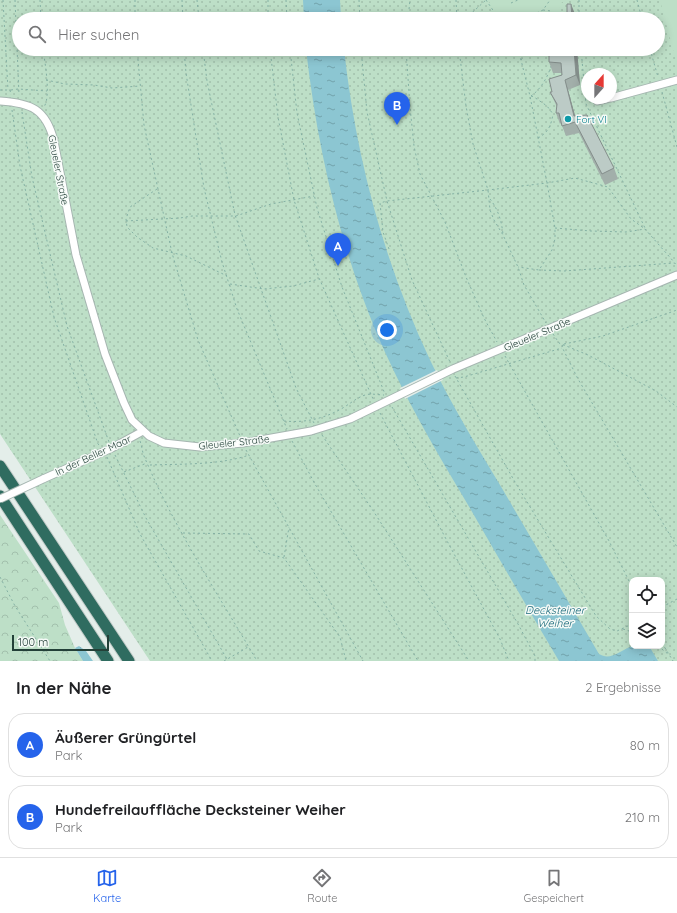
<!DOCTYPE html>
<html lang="de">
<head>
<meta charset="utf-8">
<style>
	:root { --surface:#fff; --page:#f6f6f6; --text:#202124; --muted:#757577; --line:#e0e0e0; --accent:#2563eb }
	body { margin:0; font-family:Quicksand,sans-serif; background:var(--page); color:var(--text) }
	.controls { position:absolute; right:12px; bottom:12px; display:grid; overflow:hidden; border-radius:8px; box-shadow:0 2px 10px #0003 }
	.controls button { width:36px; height:36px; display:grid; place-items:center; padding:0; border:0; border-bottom:1px solid var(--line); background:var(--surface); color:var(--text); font:20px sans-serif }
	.compass { position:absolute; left:581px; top:68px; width:36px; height:36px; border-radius:50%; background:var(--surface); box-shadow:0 2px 10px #0003; rotate:21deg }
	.scale { position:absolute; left:12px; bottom:10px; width:97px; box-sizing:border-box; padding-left:4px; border:2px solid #234038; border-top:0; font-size:11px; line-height:14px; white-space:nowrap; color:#234038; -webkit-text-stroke:3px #f5faf7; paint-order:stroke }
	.you { position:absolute; left:387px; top:330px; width:14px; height:14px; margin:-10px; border:3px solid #fff; border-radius:50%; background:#1a73e8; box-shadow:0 0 0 6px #1a73e833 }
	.badge { display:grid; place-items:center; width:26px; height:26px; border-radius:50%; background:var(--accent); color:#fff; font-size:13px; font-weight:700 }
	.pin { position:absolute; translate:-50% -33px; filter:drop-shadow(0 1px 2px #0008) }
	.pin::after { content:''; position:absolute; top:21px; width:14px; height:12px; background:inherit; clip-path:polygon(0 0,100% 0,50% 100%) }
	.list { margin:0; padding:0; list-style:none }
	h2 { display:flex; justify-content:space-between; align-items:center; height:52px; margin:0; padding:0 16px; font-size:17px }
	h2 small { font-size:13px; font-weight:400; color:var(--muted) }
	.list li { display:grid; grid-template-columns:26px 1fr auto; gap:12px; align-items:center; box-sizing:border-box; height:64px; margin:0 8px 8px; padding:0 8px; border:1px solid var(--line); border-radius:16px }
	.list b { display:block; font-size:15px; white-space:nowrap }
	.list p { margin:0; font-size:13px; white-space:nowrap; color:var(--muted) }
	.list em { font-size:13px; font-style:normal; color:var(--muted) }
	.icon { flex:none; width:22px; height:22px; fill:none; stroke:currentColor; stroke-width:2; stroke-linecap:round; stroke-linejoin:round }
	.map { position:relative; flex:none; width:677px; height:661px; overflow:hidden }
	.search { position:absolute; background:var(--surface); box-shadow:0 2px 10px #0003; left:12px; right:12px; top:12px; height:44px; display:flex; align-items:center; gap:10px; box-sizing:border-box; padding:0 14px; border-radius:22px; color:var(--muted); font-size:15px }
	.sheet { height:196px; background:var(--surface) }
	nav { display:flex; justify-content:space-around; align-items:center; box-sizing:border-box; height:56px; border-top:1px solid var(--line); background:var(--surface); font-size:11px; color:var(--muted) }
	nav a { display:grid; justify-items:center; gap:2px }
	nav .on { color:var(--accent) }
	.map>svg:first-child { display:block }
	.forest { fill:url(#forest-crowns) }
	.park { fill:url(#park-dots); fill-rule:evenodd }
	.garden { fill:#bddfc7 }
	.water { fill:url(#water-ripples) }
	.pier { fill:#e4eeea }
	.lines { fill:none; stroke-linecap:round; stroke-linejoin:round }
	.minor-casing { stroke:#a6b6b1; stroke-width:9 }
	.highway-casing { stroke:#c1cac7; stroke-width:13 }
	.path { stroke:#84b1a4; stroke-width:1; stroke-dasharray:2 3; stroke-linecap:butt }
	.minor { stroke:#fff; stroke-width:7 }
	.highway { stroke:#2f6c60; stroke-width:11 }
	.minor-bridge-casing { stroke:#a6b6b1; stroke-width:9; stroke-linecap:butt }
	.minor-bridge { stroke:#fff; stroke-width:7 }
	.wall { fill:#a2afaa }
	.shaded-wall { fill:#848e8b }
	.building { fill:#bccbc6; stroke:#848e8b }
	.culture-dot { fill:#0f9aa8; stroke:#f5faf7; stroke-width:1.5 }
	.labels { text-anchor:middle; stroke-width:3; stroke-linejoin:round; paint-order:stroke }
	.culture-label { font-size:10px; fill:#0d838f; stroke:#f5faf7; text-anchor:start }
	.street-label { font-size:10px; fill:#234038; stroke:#f5faf7 }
	.water-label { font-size:11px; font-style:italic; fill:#1c6b7c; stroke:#f5faf7 }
</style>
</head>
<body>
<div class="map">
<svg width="677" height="661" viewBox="0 0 677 661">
	<defs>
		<pattern id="forest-crowns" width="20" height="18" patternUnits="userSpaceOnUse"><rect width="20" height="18" fill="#bddfc7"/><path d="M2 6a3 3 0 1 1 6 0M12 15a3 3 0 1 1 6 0" fill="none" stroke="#a2c0ac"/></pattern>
		<pattern id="park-dots" width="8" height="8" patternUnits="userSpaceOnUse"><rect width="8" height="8" fill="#bddfc7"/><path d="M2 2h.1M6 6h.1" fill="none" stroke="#a2c0ac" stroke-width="1.8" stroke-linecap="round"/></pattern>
		<pattern id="water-ripples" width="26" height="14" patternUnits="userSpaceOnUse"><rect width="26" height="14" fill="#8cc6d2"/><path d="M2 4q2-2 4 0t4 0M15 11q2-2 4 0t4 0" fill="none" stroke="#72a2ab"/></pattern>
	</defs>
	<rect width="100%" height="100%" fill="#e4eeea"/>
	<path class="forest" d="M0,515l59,88 6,22 10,23 8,13h-83z"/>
	<path class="park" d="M0,0h677v661h-527l-150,-227zM19,19h639v30h-639zM587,74h24v24h-24zM632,580h30v66h-30z"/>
	<path class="garden" d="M488,0h78l-5,3 -6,16h-54z
		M660,0h17v65z"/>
	<path class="water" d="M303,0h37l1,19h-37z
		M306,49h38c12,109 40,214 87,313 21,44 47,86 72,128 32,55 64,109 96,164 11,7 21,-3 31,-7 5,-2 13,-1 19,-1l9,15h-99c-30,-50 -59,-101 -88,-151 -35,-59 -70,-118 -96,-181 -37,-90 -58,-184 -69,-280z
		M79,646l7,5 7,10h-10l-8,-13z"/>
	<path class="pier" d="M437,370l6,10 -38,19 -5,-11z"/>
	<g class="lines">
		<defs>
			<path id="minor" d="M611,98l66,-18
				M0,101c31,2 46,8 54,40l22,114 29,99 19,49 8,17 17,16 15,7 36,4 43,-4 68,-12 39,-12 103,-50 224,-94
				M597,101l13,-3
				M43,479l69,-31 31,-17"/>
			<path id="highway" d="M0,466l129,195
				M0,496l108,165"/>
		</defs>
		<use href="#minor" class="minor-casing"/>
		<use href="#highway" class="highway-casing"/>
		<path class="path" d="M3,0l5,90
			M15,0l4,95
			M40,0l1,19
			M135,0v19
			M182,0l1,19
			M197,0l2,19
			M268,0v19
			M286,0l1,19
			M359,0l1,19
			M456,0l1,19
			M486,0l13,19
			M579,0v19
			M637,0l5,19
			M511,3l7,-3
			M543,10l8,1 2,2v4l-2,2
			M540,13l1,2 7,4
			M408,19l2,-19
			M465,19l21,-19
			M523,19l20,-9 7,-10
			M43,49c2,14 8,47 1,58
			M137,49l7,76 28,128 26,87 42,96
			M184,49l2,24 18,115 18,74 15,47 50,120
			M203,49l4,32 28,134 61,173 18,35
			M270,49l8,68 16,83 25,78 55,123
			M290,49l7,64 20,95 25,79 43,107
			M361,49l6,63 20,89 25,79 38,82
			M406,49l4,58 4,39 6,28 25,48 21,55 18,41 13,24
			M459,49l7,57 7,38 15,46 2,20 4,10 9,15 15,32 6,18 22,38
			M517,49l4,11 9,36 17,87 8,45v11l-3,11 -13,20 -21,-3
			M581,49l5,55 59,124
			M650,49l8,28
			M521,60l7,-11
			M46,80l19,4 29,1 18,3 28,-2
			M0,90h10l1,5
			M11,90l7,-1 29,2
			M662,92l15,55
			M531,96c9,-6 17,-19 20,-30
			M531,96l3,1 13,9 6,8
			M12,110l8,56 34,151 44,127 2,2
			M22,112l10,65 35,149 42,116
			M538,138c11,-6 13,-13 15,-24
			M157,189l-27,18 -4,12 1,8 10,10 16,11 33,8 41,20
			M490,199c8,10 12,23 13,36
			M126,221l54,-3 12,-2h44l35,-12 43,-8
			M555,228l36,3 35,1 19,-3 29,33
			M389,249l-6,-17 -3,-29 7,-2 101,-11 59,-7 28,-5 33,9 23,32 14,10
			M539,270l25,1 110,-8 3,1
			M230,284l34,5 29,-3 26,-7
			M553,334l6,9 29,12 68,36 21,16
			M564,344l39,-8 74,-26
			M563,345l-1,2 16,32 99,168
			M505,356l104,185 23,46
			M455,376l60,106 81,134 14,13 7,2 15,-7
			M456,378l8,-1 98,-29
			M392,407l126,217 17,32v5
			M380,413l66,126 54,100 9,22
			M284,421c20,2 39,-2 57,-12 9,-5 15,-11 24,-14 6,-2 13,0 19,0
			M322,435l52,77 95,149
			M140,441c2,5 2,10 4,15 30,72 74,138 113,205
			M292,441l23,43 103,177
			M246,450l117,211
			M115,455l31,63 82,143
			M107,457l33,77 72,127
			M150,465c30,-1 71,0 99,-10
			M124,472l23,-9
			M183,533l66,1 10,17 25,7 56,79 6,24
			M284,557l5,-30
			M0,577l15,29 35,55
			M662,607l15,-8
			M623,629l9,3
			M662,643l11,18
			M658,646l10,8
			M224,661l24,-14"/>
		<use href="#minor" class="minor"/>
		<use href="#highway" class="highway"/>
		<defs>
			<path id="minor-bridge" d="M0,499l43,-20"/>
		</defs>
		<use href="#minor-bridge" class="minor-bridge-casing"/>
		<use href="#minor-bridge" class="minor-bridge"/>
	</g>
	<path class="wall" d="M560,49h17l3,36 -12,5 7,26 39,52 4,11 -13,6 -26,-52 -13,3 -5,-13 -1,1 -4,-11 1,-6 -7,-15h2l10,-17v-2h-9l-4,-11 12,-8z"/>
	<path class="shaded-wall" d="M571,4l4,10v5h-3z
		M574,49h3l3,36 -4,-10z
		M565,80l3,10 10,36 -4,-10z"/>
	<path class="building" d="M567,4h4l1,15h-13l-1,-3h9z
		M560,49h14l2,26 -11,5 9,36 13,-1 27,53 -12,6 -27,-52 -13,4 -3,-13h-3l1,-9 -7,-12h2l-3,-13 13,-4 -1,-12 -12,-1v-8h12z"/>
	<circle class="culture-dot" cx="568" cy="119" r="4"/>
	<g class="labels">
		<g class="culture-label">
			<text x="576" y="123">Fort VI</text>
		</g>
		<g class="street-label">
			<text transform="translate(59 170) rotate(79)" y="4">Gleueler Straße</text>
			<text transform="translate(537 334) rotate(-23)" y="4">Gleueler Straße</text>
			<text transform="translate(234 442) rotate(-6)" y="4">Gleueler Straße</text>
			<text transform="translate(93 455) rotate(-25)" y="4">In der Beller Maar</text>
		</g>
		<g class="water-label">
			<text x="555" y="614">Decksteiner<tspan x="555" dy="13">Weiher</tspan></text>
		</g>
	</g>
</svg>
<div class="controls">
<button><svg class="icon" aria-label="locate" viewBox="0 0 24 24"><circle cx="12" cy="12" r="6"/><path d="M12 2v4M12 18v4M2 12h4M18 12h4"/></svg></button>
<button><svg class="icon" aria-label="layers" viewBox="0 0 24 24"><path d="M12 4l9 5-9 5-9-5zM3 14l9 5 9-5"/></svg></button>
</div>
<svg class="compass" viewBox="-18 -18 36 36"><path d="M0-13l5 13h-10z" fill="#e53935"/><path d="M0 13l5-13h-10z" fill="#757577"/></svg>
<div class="scale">100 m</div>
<div class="you"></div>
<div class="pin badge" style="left:338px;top:266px">A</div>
<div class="pin badge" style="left:397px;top:125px">B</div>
<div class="search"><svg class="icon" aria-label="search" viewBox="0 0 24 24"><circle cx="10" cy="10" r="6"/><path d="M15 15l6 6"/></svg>Hier suchen</div>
</div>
<section class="sheet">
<h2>In der Nähe<small>2 Ergebnisse</small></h2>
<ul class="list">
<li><span class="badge">A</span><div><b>Äußerer Grüngürtel</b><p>Park</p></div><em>80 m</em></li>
<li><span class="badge">B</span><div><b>Hundefreilauffläche Decksteiner Weiher</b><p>Park</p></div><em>210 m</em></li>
</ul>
</section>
<nav>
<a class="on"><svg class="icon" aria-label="map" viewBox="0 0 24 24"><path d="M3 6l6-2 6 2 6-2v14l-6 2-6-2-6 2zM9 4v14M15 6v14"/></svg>Karte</a>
<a><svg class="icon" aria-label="directions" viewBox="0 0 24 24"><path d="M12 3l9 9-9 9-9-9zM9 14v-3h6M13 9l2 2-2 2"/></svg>Route</a>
<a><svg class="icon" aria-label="saved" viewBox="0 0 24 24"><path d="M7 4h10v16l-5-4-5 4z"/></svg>Gespeichert</a>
</nav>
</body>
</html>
